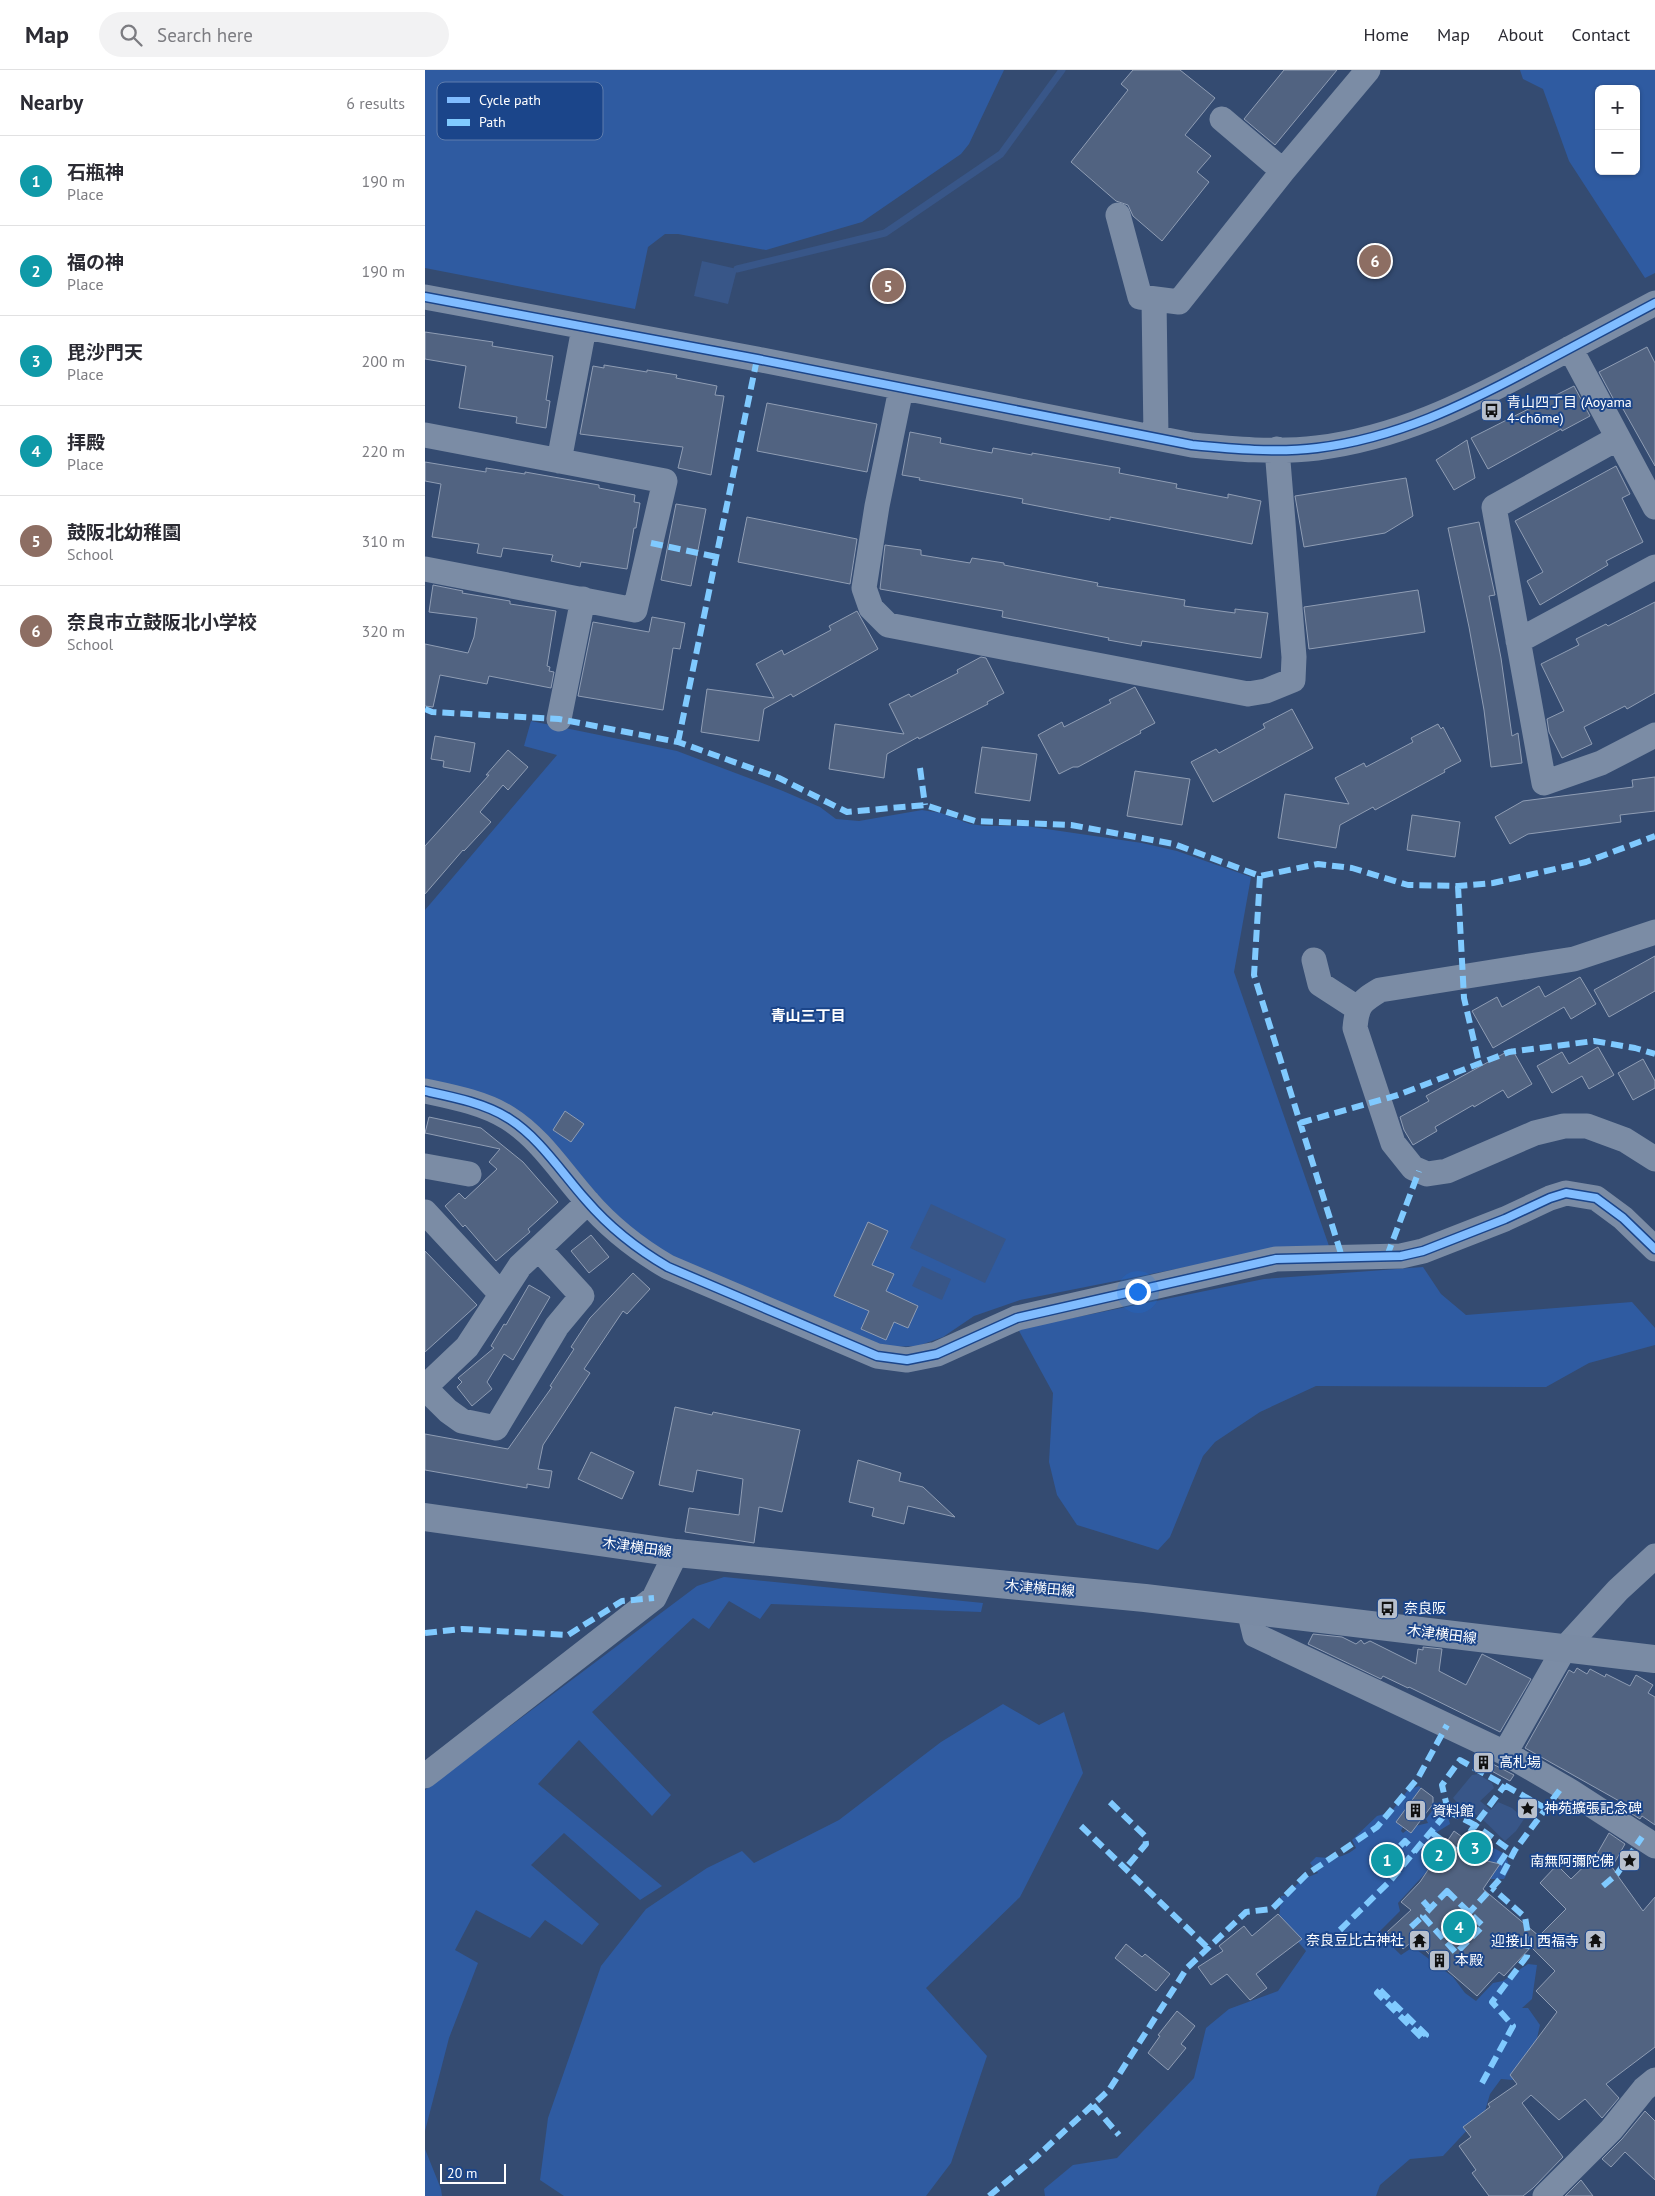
<!DOCTYPE html>
<html lang="en">
<head>
<meta charset="utf-8">
<style>
	:root { --surface:#fff; --page:#f2f2f3; --text:#2b2b33; --muted:#7c7c81; --line:#e1e1e2; --accent:#6a6e78 }
	body { margin:0; font-family:"PT Sans","Noto Sans JP",sans-serif; background:var(--page); color:var(--text) }
	.controls { position:absolute; right:15px; top:15px; display:grid; overflow:hidden; border-radius:8px; box-shadow:0 1px 4px #0004 }
	.controls button { width:45px; height:45px; display:grid; place-items:center; padding:0; border:0; border-bottom:1px solid var(--line); background:var(--surface); color:var(--text); font:25px sans-serif }
	.scale { position:absolute; left:15px; bottom:12px; width:66px; box-sizing:border-box; padding-left:5px; border:2px solid #fff; border-top:0; font-size:14px; line-height:18px; white-space:nowrap; color:#fff; -webkit-text-stroke:4px #1b458a; paint-order:stroke }
	.you { position:absolute; left:712px; top:1221px; width:18px; height:18px; margin:-12px; border:4px solid #fff; border-radius:50%; background:#1a73e8; box-shadow:0 0 0 8px #1a73e833 }
	.badge { display:grid; place-items:center; width:32px; height:32px; border-radius:50%; background:var(--accent); color:#fff; font-size:16px; font-weight:700 }
	.pin { position:absolute; translate:-50% -50%; border:2px solid #fff; box-shadow:0 1px 5px #0006 }
	.list { margin:0; padding:0; list-style:none }
	h2 { display:flex; justify-content:space-between; align-items:center; height:65px; margin:0; padding:0 20px; font-size:21px }
	h2 small { font-size:16px; font-weight:400; color:var(--muted) }
	.list li { display:grid; grid-template-columns:32px 1fr auto; gap:15px; align-items:center; box-sizing:border-box; height:90px; padding:0 20px; border-top:1px solid var(--line) }
	.list b { display:block; font-size:19px; white-space:nowrap }
	.list p { margin:0; font-size:16px; white-space:nowrap; color:var(--muted) }
	.list em { font-size:16px; font-style:normal; color:var(--muted) }
	.icon { flex:none; width:28px; height:28px; fill:none; stroke:currentColor; stroke-width:2; stroke-linecap:round; stroke-linejoin:round }
	.map { position:relative; flex:none; width:1230px; height:2126px; overflow:hidden }
	header { display:flex; align-items:center; gap:30px; box-sizing:border-box; height:70px; padding:0 25px; background:var(--surface); border-bottom:1px solid var(--line) }
	header strong { font-size:24px }
	nav { display:flex; gap:28px; margin-inline-start:auto; font-size:18px }
	.search { width:350px; height:45px; background:var(--page); display:flex; align-items:center; gap:12px; box-sizing:border-box; padding:0 18px; border-radius:28px; color:var(--muted); font-size:19px }
	main { display:flex }
	aside { flex:1; background:var(--surface) }
	.map>svg:first-child { display:block }
	.green { fill:#2f5ba1; fill-rule:evenodd }
	.water { fill:#385688 }
	.lines { fill:none; stroke-linecap:round; stroke-linejoin:round }
	.stream { stroke:#385688; stroke-width:7 }
	.building { fill:#516381; stroke:#8f9db4 }
	.minor { stroke:#7b8ca5; stroke-width:25 }
	.major { stroke:#7a8ba4; stroke-width:28 }
	.quiet { stroke:#80caff; stroke-width:6; stroke-dasharray:12 6; stroke-linecap:butt }
	.cycleway-casing { stroke:#1b458a; stroke-width:11 }
	.cycleway { stroke:#80bcff; stroke-width:8 }
	.labels { text-anchor:middle; stroke-width:4; stroke-linejoin:round; paint-order:stroke }
	.poi-label { font-size:14px; fill:#fff; stroke:#1b458a; text-anchor:start }
	.street-label { font-size:14px; fill:#fff; stroke:#1b458a }
	.neighbourhood-label { font-size:15px; font-weight:bold; fill:#fff; stroke:#1b458a }
	.key { fill:#1b458a; stroke:#5f7dad; stroke-width:1 }
	.key-label { font-size:14px; fill:#fff }
</style>
</head>
<body>
<header>
<strong>Map</strong>
<div class="search"><svg class="icon" aria-label="search" viewBox="0 0 24 24"><circle cx="10" cy="10" r="6"/><path d="M15 15l6 6"/></svg>Search here</div>
<nav><a>Home</a><a>Map</a><a>About</a><a>Contact</a></nav>
</header>
<main>
<aside>
<h2>Nearby<small>6 results</small></h2>
<ul class="list">
<li><span class="badge" style="background:#0f9aa8">1</span><div><b>石瓶神</b><p>Place</p></div><em>190 m</em></li>
<li><span class="badge" style="background:#0f9aa8">2</span><div><b>福の神</b><p>Place</p></div><em>190 m</em></li>
<li><span class="badge" style="background:#0f9aa8">3</span><div><b>毘沙門天</b><p>Place</p></div><em>200 m</em></li>
<li><span class="badge" style="background:#0f9aa8">4</span><div><b>拝殿</b><p>Place</p></div><em>220 m</em></li>
<li><span class="badge" style="background:#8d6e63">5</span><div><b>鼓阪北幼稚園</b><p>School</p></div><em>310 m</em></li>
<li><span class="badge" style="background:#8d6e63">6</span><div><b>奈良市立鼓阪北小学校</b><p>School</p></div><em>320 m</em></li>
</ul>
</aside>
<div class="map">
<svg width="1230" height="2126" viewBox="0 0 1230 2126">
	<rect width="100%" height="100%" fill="#344b71"/>
	<path class="green" d="M0,0h579l-35,74 -8,10 -99,68 -96,28 -88,-16h-13l-17,13 -13,62 -210,-41z
		M1095,0h135v203l-10,5 -76,-117 -26,-72 -20,-10zM1174,19h37v82h-37z
		M106,651l146,30 106,40 37,16 16,12 23,2 63,-11 19,3 29,11 15,2h41l116,17 35,8 74,26 -17,95 95,274 -52,3 -257,51 -46,16 -31,21 -25,9 -30,1 -17,-5 -197,-82 -46,-30 -70,-81 -133,-68v-171l132,-155 -33,-9z
		M998,1197l18,27 25,21 166,-13 23,26v17l-66,18 -43,24 -230,-1 -56,26 -45,30 -12,14 -33,81 -12,13 -81,-25 -20,-30 -8,-33 4,-69 -35,-64 246,-50z
		M299,1507l259,26 -2,9 -210,-8 -11,15 -31,-18 -20,28 -16,-11 -101,94 79,83 -19,21 -73,-76 -41,44 124,102 -22,14 -76,-67 -33,32 68,59 -17,21 -37,-25 -15,18 -54,-28 -21,40 23,13 -29,75 -24,93v-341l272,-204z
		M578,1634l36,21 25,-13 19,61 -63,124 -94,91 61,68 -36,107 -25,33h-362l-24,-16 8,-62 53,-152 45,-57 61,-41 35,-17 12,12 85,-43 102,-78z
		M994,1716l7,7 -21,29 -4,9 2,2 8,-6 17,-4 -2,-4 6,-8 8,-3 9,12 1,4 -13,8 2,6 14,10 8,-10 14,1 6,9 5,-4 19,10 5,14 -6,11h-12l-61,-12 -33,36 2,8 -22,22 23,22 12,-8 40,30 12,16 11,8 17,-18 10,-2 25,-17 9,1 -5,34 -10,9h6l12,17 -7,31 -20,24 -12,-1 -11,15 -5,17 -42,45 -33,3 -30,26 -4,11h-331l-1,-7 29,-24 44,-7 77,-80 12,-50 23,-19 49,-18 28,-40 -27,-31 2,-24 8,-1c6,-12 16,-17 29,-22l-8,-10 6,-6c16,2 28,1 40,-9l-4,-8 25,-24 14,-4 17,-22z
		M0,2079l16,40 1,7h-17z"/>
	<path class="water" d="M277,191l35,8 -9,35 -34,-8z
		M506,1134l75,35 -21,44 -75,-35z
		M497,1196l29,13 -9,21 -30,-14z
		M1053,1704l14,9 2,5 -14,13 11,9 7,-8 14,6 12,11 -8,12 -11,10c-8,-7 -14,-14 -22,-21 -10,-9 -21,-11 -30,-22l19,-23z"/>
	<g class="lines">
		<path class="stream" d="M312,199l148,-36 116,-79 61,-84"/>
	</g>
	<path class="building" d="M708,0h47l35,28 -30,37 26,21 -14,16 12,10 -47,59 -29,-25 -5,-11 -12,-4 -45,-39 57,-72 -7,-6z
		M859,0h53l-62,75 -31,-26z
		M0,262l68,10 -1,4 61,10 -7,44 4,1 -4,27 -30,-5 1,-6 -58,-9 7,-42 -41,-7z
		M1222,277l8,16v103l-37,-66 -3,2 -16,-30z
		M179,295l43,7v-2l30,5 -1,3 41,8 -2,9 9,1 -13,79 -33,-7 5,-21 -103,-13 13,-68 11,2z
		M1149,316l16,30 -28,15 -1,-2 -73,40 -17,-31z
		M342,333l110,21 -10,48 -110,-21z
		M485,362l31,6 -1,5 52,10 1,-5 39,7v-2l88,15 -1,5 58,11 -1,4 52,10v-4l33,7 -9,43 -142,-27v3l-88,-17 1,-4 -104,-19 1,-2 -18,-3z
		M1042,370l8,38 -21,12 -18,-30z
		M0,392l61,10v-4l39,6v-2l74,13v3l36,7 -1,7 6,1 -4,25h-2l-7,41 -46,-7 -1,5 -29,-6 2,-6 -50,-7 -2,9 -24,-4 2,-9 -47,-7 9,-53 -16,-3z
		M1191,396l14,28 -8,4 21,44 -37,19 2,4 -68,40 -13,-24 16,-9 -28,-51z
		M981,408l7,38 -28,17 -81,14 -9,-51z
		M251,434l30,5 -15,77 -30,-6z
		M322,447l110,22 -7,45 -112,-22z
		M1054,452l16,73 -6,1 12,62 11,78 6,-3 4,30 -31,4 -7,-57 -15,-83 -21,-99z
		M460,475l36,5v5l49,8 2,-5 32,5v2l94,18 -1,3 88,14 -1,6 51,7v-4l33,4 -7,45 -119,-17 -1,5 -33,-6 1,-2 -107,-21 1,-6 -123,-22z
		M8,515l30,6 -1,2 48,8v3l46,7 -9,55 3,1 -1,4 5,1 -3,16 -62,-12 -2,8 -47,-9 -7,32 -8,-1v-62l43,9 6,-16 3,-19 -48,-6z
		M993,520l7,42 -116,17 -5,-42z
		M1230,532v91l-28,16 -2,-3 -41,21 8,17 -30,14 -13,-26 -2,-13 17,-8 -23,-47 38,-19 -3,-6 30,-15 2,2z
		M432,541l21,38 -85,48 -2,-3 -27,15 -5,32 -58,-9 6,-43 67,9 -18,-34 26,-14 2,5 47,-25 -2,-4z
		M227,547l33,6 -5,26 -7,-1 -10,62 -85,-14 15,-74 56,10z
		M556,587l5,1 18,35 -17,9 1,2 -69,35 -1,-2 -31,17 -3,24 -55,-9 6,-45 69,10 -15,-30 20,-10 2,3 47,-24 -1,-3z
		M710,617l20,36 -15,8 1,2 -63,34h-5l-14,7 -21,-39 24,-13 2,5 47,-24 -2,-3z
		M867,639l21,39 -100,54 -22,-40 25,-13 3,4 46,-25 -2,-4z
		M1013,654l3,5 2,-2 18,34 -17,9 1,2 -70,38 -2,-3 -33,18 -4,23 -58,-10 7,-44 64,10 -14,-26 29,-15 2,4 47,-25 -2,-4z
		M10,666l40,7 -5,29 -27,-5 1,-6 -13,-2z
		M557,677l55,7 -7,47 -55,-8z
		M83,680l20,17 -20,23 -5,-5 -23,27 11,10 -27,29 -1,-1 -38,44v-48l64,-71h-3z
		M710,701l55,8 -8,46 -55,-9z
		M1230,707v34l-35,4 1,7 -93,12 -18,10 -15,-27 28,-16 110,-14 -1,-7z
		M987,745l48,7 -5,35 -48,-7z
		M1230,886v35l-46,26 -15,-27z
		M1155,907l16,27 -25,15 -7,-12 -71,41 -21,-37 25,-14 5,10 37,-21 6,11z
		M1173,977l16,28 -25,14 -7,-13 -30,17 -15,-27 25,-14 7,12z
		M1087,979l20,35 -24,14 -5,-8 -29,17 -1,-2 -38,22 2,4 -24,14 -9,-15 -4,-13 29,-16 -3,-5z
		M1218,989l12,22v7l-22,12 -15,-27z
		M140,1041l19,13 -13,18 -18,-12z
		M4,1047l52,11 42,34 35,40 -30,27 2,3 -34,29 -31,-36 -2,2 -18,-21 14,-13 6,6 32,-30 -8,-7 11,-13 -75,-16z
		M443,1152l20,9 -16,34 22,9 -8,17 32,15 -10,22 -14,-6 -8,18 -25,-11 8,-18 -35,-15z
		M166,1165l18,22 -20,16 -18,-22z
		M0,1181l52,54 -52,47z
		M208,1203l17,16 -23,25 -4,-3 -39,58 6,4 -47,72 -5,24 14,2 -3,17 -22,-4v4l-102,-18v-36l83,15 44,-62 -2,-1 24,-37 -3,-2 19,-29z
		M104,1215l21,12 -37,63 -9,-6 -17,28 5,7 -20,17 -15,-19 5,-5 -4,-4 36,-30 -3,-2 13,-22 2,1z
		M250,1337l37,8 1,-3 87,18 -18,82 -23,-5 -5,36 -69,-11 4,-24 50,7 4,-36 -46,-9 -4,22 -34,-7z
		M166,1382l43,20 -12,27 -44,-20z
		M433,1390l43,13 -2,8 24,6 32,30 -47,-11 -4,18 -32,-8 2,-8 -25,-6z
		M888,1564l29,3 14,7 5,-4 3,4 6,-3 46,23 2,-15 5,1v-3l19,2 -3,22 27,14 16,-31 49,25 -31,53 -91,-45 -1,1 -25,-12 -2,3 -73,-35z
		M1152,1598l10,6 3,-5 15,8 1,-3 24,12 6,-11 17,10 -5,8 7,4v128l-13,-9 -2,3 -16,-10 -5,-4 2,-3 -96,-54 44,-78 5,3z
		M1056,1688l33,17 -4,6 -33,-18z
		M996,1718l12,9v7l-22,29 -15,-11z
		M1029,1761l22,16 -6,10 30,7 -17,25 56,47 27,-27 -26,-26 17,-18 14,14 26,-25 12,-21 16,11 -13,23 8,12 23,32 12,-14v150l-49,37 13,14 -17,20 -17,-19 -26,21 -28,-25 -9,8 41,54 -30,31 -10,8h-34l-17,-23 4,-3 -17,-24 12,-9 -8,-10 27,-20 -2,-3 29,-20 -7,-9 47,-63 -21,-21 19,-20 -24,-24 -27,29 -5,-4 -22,24 -37,-32 -1,1 -24,-26 -12,10 -16,-17 24,-22 -10,-8 19,-20z
		M853,1844l24,25 -46,35 11,14 -17,12 -23,-26 -16,11 -13,-18 25,-16 -4,-5 25,-20 8,10z
		M701,1874l16,13 3,-3 25,20 -14,17 -41,-33z
		M752,1941l18,15 -14,18 5,4 -18,22 -20,-17 12,-17 -2,-1z
		M1220,2041l10,10v59l-30,-28 -14,15 -9,-8 20,-20z
		M1156,2110l12,16h-28z"/>
	<g class="lines">
		<path class="minor" d="M797,49l61,52
			M693,145l22,82 39,5 104,-131 85,-101
			M0,227l332,62 435,86c41,4 84,8 125,3 80,-10 147,-43 218,-81 40,-21 80,-43 120,-64
			M729,230l2,137
			M1145,278l85,159
			M476,319l-24,117 -13,82 7,20 17,17 360,69 18,-3 27,-11 1,-23 -17,-208
			M0,365l240,46 -30,129 -210,-41
			M1193,368l-124,69 50,276 57,-20 54,-28
			M134,391l25,-133
			M1093,571l137,-74
			M134,649l24,-120
			M1230,862l-81,27 -194,31c-20,12 -23,15 -25,38l38,115 20,25 14,6 20,-3 88,-38 29,-7h23l38,14 30,19
			M889,890l6,24 37,24
			M0,1021c28,6 59,12 83,27 32,20 53,54 78,82 24,28 51,49 82,67l209,89 30,4 30,-6 80,-36 259,-59 125,-3 22,-5 82,-32 45,-21 16,-5 30,5 27,20 32,31
			M0,1096l44,8
			M0,1142l76,82
			M0,1317l42,-40 53,-81 68,-64
			M0,1318l23,23 14,10 34,7 61,-102 25,-30 -43,-47
			M824,1540l6,25 250,118 65,38 85,55
			M1080,1683l59,-104 54,-59 37,-34
			M0,1706l229,-178 22,-45
			M1120,2126l66,-66 33,-41 11,-9"/>
		<path class="major" d="M0,1447l251,36 469,45 510,61"/>
		<path class="quiet" d="M226,473l66,14
			M0,639l7,3 127,7 119,23 101,36 68,34 78,-7 50,16 96,4 103,19 86,32 58,-12 34,4 56,17 50,1 35,-3 93,-21 69,-26
			M253,672l79,-383
			M495,698l5,37
			M835,806l-6,99 88,282
			M1033,816l6,112 15,65
			M875,1053l98,-28 111,-43 85,-11 41,7 20,6
			M962,1186l32,-85
			M0,1563l37,-4 106,6 54,-34 32,-3
			M685,1732l35,34 1,8 -21,25
			M1023,1741l27,14 30,-40
			M656,1756l127,122
			M1007,1763l25,18 18,-26 39,28
			M1050,1777l10,-15
			M1015,1784l8,-9
			M963,1789l17,-18 11,11
			M1074,1794l10,-15
			M1178,1816l14,-12 25,-37
			M1022,1821l36,35 -27,27 -33,-37z
			M998,1831l7,8
			M1042,1845l33,-36 15,-29 47,-63
			M986,1857l12,-11
			M915,1860l50,-49 58,-70 -6,-26 18,-25 85,48
			M955,1920l46,45 -3,4 -46,-46z
			M1057,2013l31,-57 -21,-24 35,-46 2,-15 -4,-24 -33,-29
			M668,2035l26,30
			M564,2126l45,-37 75,-69 78,-122 59,-56 26,-3 34,-34 71,-48 41,-49 29,-53"/>
		<defs>
			<path id="cycleway" d="M0,227l332,62 435,86c41,4 84,8 125,3 80,-10 147,-43 218,-81 40,-21 80,-43 120,-64
				M0,1021c28,6 59,12 83,27 32,20 53,54 78,82 24,28 51,49 82,67l209,89 30,4 30,-6 80,-36 259,-59 125,-3 22,-5 82,-32 45,-21 16,-5 30,5 27,20 32,31"/>
		</defs>
		<use href="#cycleway" class="cycleway-casing"/>
		<use href="#cycleway" class="cycleway"/>
	</g>
	<defs>
		<symbol id="bus-square" viewBox="-11 -11 22 22"><rect x="-9" y="-9" width="18" height="18" rx="4" fill="#b8c0cd" stroke="#1b458a"/><path d="M-5-6H5V4H4V6H2V4H-2V6H-4V4H-5ZM-3.5-4V0h7V-4ZM-3.5 1.2v1.5H-2V1.2ZM2 1.2v1.5H3.5V1.2Z" fill="#111"/></symbol>
		<symbol id="building-square" viewBox="-11 -11 22 22"><rect x="-9" y="-9" width="18" height="18" rx="4" fill="#b8c0cd" stroke="#1b458a"/><path d="M-4-6H4V6H1V3H-1V6H-4ZM-2.5-4.3h1.7v1.8h-1.7ZM.8-4.3h1.7v1.8H.8ZM-2.5-1h1.7V.8h-1.7ZM.8-1h1.7V.8H.8Z" fill="#111"/></symbol>
		<symbol id="sight-square" viewBox="-11 -11 22 22"><rect x="-9" y="-9" width="18" height="18" rx="4" fill="#b8c0cd" stroke="#1b458a"/><path d="M0-6L1.8-2.2L6-1.7L2.9 1.2L3.7 5.4L0 3.3L-3.7 5.4L-2.9 1.2L-6-1.7L-1.8-2.2Z" fill="#111"/></symbol>
		<symbol id="temple-square" viewBox="-11 -11 22 22"><rect x="-9" y="-9" width="18" height="18" rx="4" fill="#b8c0cd" stroke="#1b458a"/><path d="M0-6L5-2H3V0L6.5 2.5H4V6H1.5V3h-3V6H-4V2.5H-6.5L-3 0V-2H-5Z" fill="#111"/></symbol>
	</defs>
	<g fill-rule="evenodd">
		<use href="#bus-square" x="1054" y="328" width="25" height="25"/>
		<use href="#bus-square" x="950" y="1526" width="25" height="25"/>
		<use href="#building-square" x="1046" y="1680" width="25" height="25"/>
		<use href="#sight-square" x="1090" y="1726" width="25" height="25"/>
		<use href="#building-square" x="978" y="1728" width="25" height="25"/>
		<use href="#sight-square" x="1192" y="1778" width="25" height="25"/>
		<use href="#temple-square" x="982" y="1858" width="25" height="25"/>
		<use href="#temple-square" x="1158" y="1858" width="25" height="25"/>
		<use href="#building-square" x="1002" y="1878" width="25" height="25"/>
	</g>
	<g class="labels">
		<g class="poi-label">
			<text x="1082" y="337">青山四丁目 (Aoyama<tspan x="1082" dy="16">4-chōme)</tspan></text>
			<text x="979" y="1543">奈良阪</text>
			<text x="1074" y="1697">高札場</text>
			<text x="1119" y="1743">神苑擴張記念碑</text>
			<text x="1007" y="1746">資料館</text>
			<text x="1189" y="1796" text-anchor="end">南無阿彌陀佛</text>
			<text x="979" y="1875" text-anchor="end">奈良豆比古神社</text>
			<text x="1154" y="1876" text-anchor="end">迎接山 西福寺</text>
			<text x="1030" y="1895">本殿</text>
		</g>
		<g class="street-label">
			<text transform="translate(212 1477) rotate(8)" y="5">木津横田線</text>
			<text transform="translate(615 1518) rotate(5)" y="5">木津横田線</text>
			<text transform="translate(1017 1564) rotate(7)" y="5">木津横田線</text>
		</g>
		<g class="neighbourhood-label">
			<text x="383" y="951">青山三丁目</text>
		</g>
	</g>
	<rect x="12" y="12" width="166" height="58" rx="8" class="key"/>
	<rect x="22" y="27" width="23" height="6" fill="#80bcff"/>
	<rect x="22" y="49" width="23" height="7" fill="#80caff"/>
	<g class="key-label">
		<text x="54" y="35">Cycle path</text>
		<text x="54" y="57">Path</text>
	</g>
</svg>
<div class="controls">
<button>+</button>
<button>−</button>
</div>
<div class="scale">20 m</div>
<div class="you"></div>
<div class="pin badge" style="left:962px;top:1790px;background:#0f9aa8">1</div>
<div class="pin badge" style="left:1014px;top:1785px;background:#0f9aa8">2</div>
<div class="pin badge" style="left:1050px;top:1778px;background:#0f9aa8">3</div>
<div class="pin badge" style="left:1034px;top:1857px;background:#0f9aa8">4</div>
<div class="pin badge" style="left:463px;top:216px;background:#8d6e63">5</div>
<div class="pin badge" style="left:950px;top:191px;background:#8d6e63">6</div>
</div>
</main>
</body>
</html>
